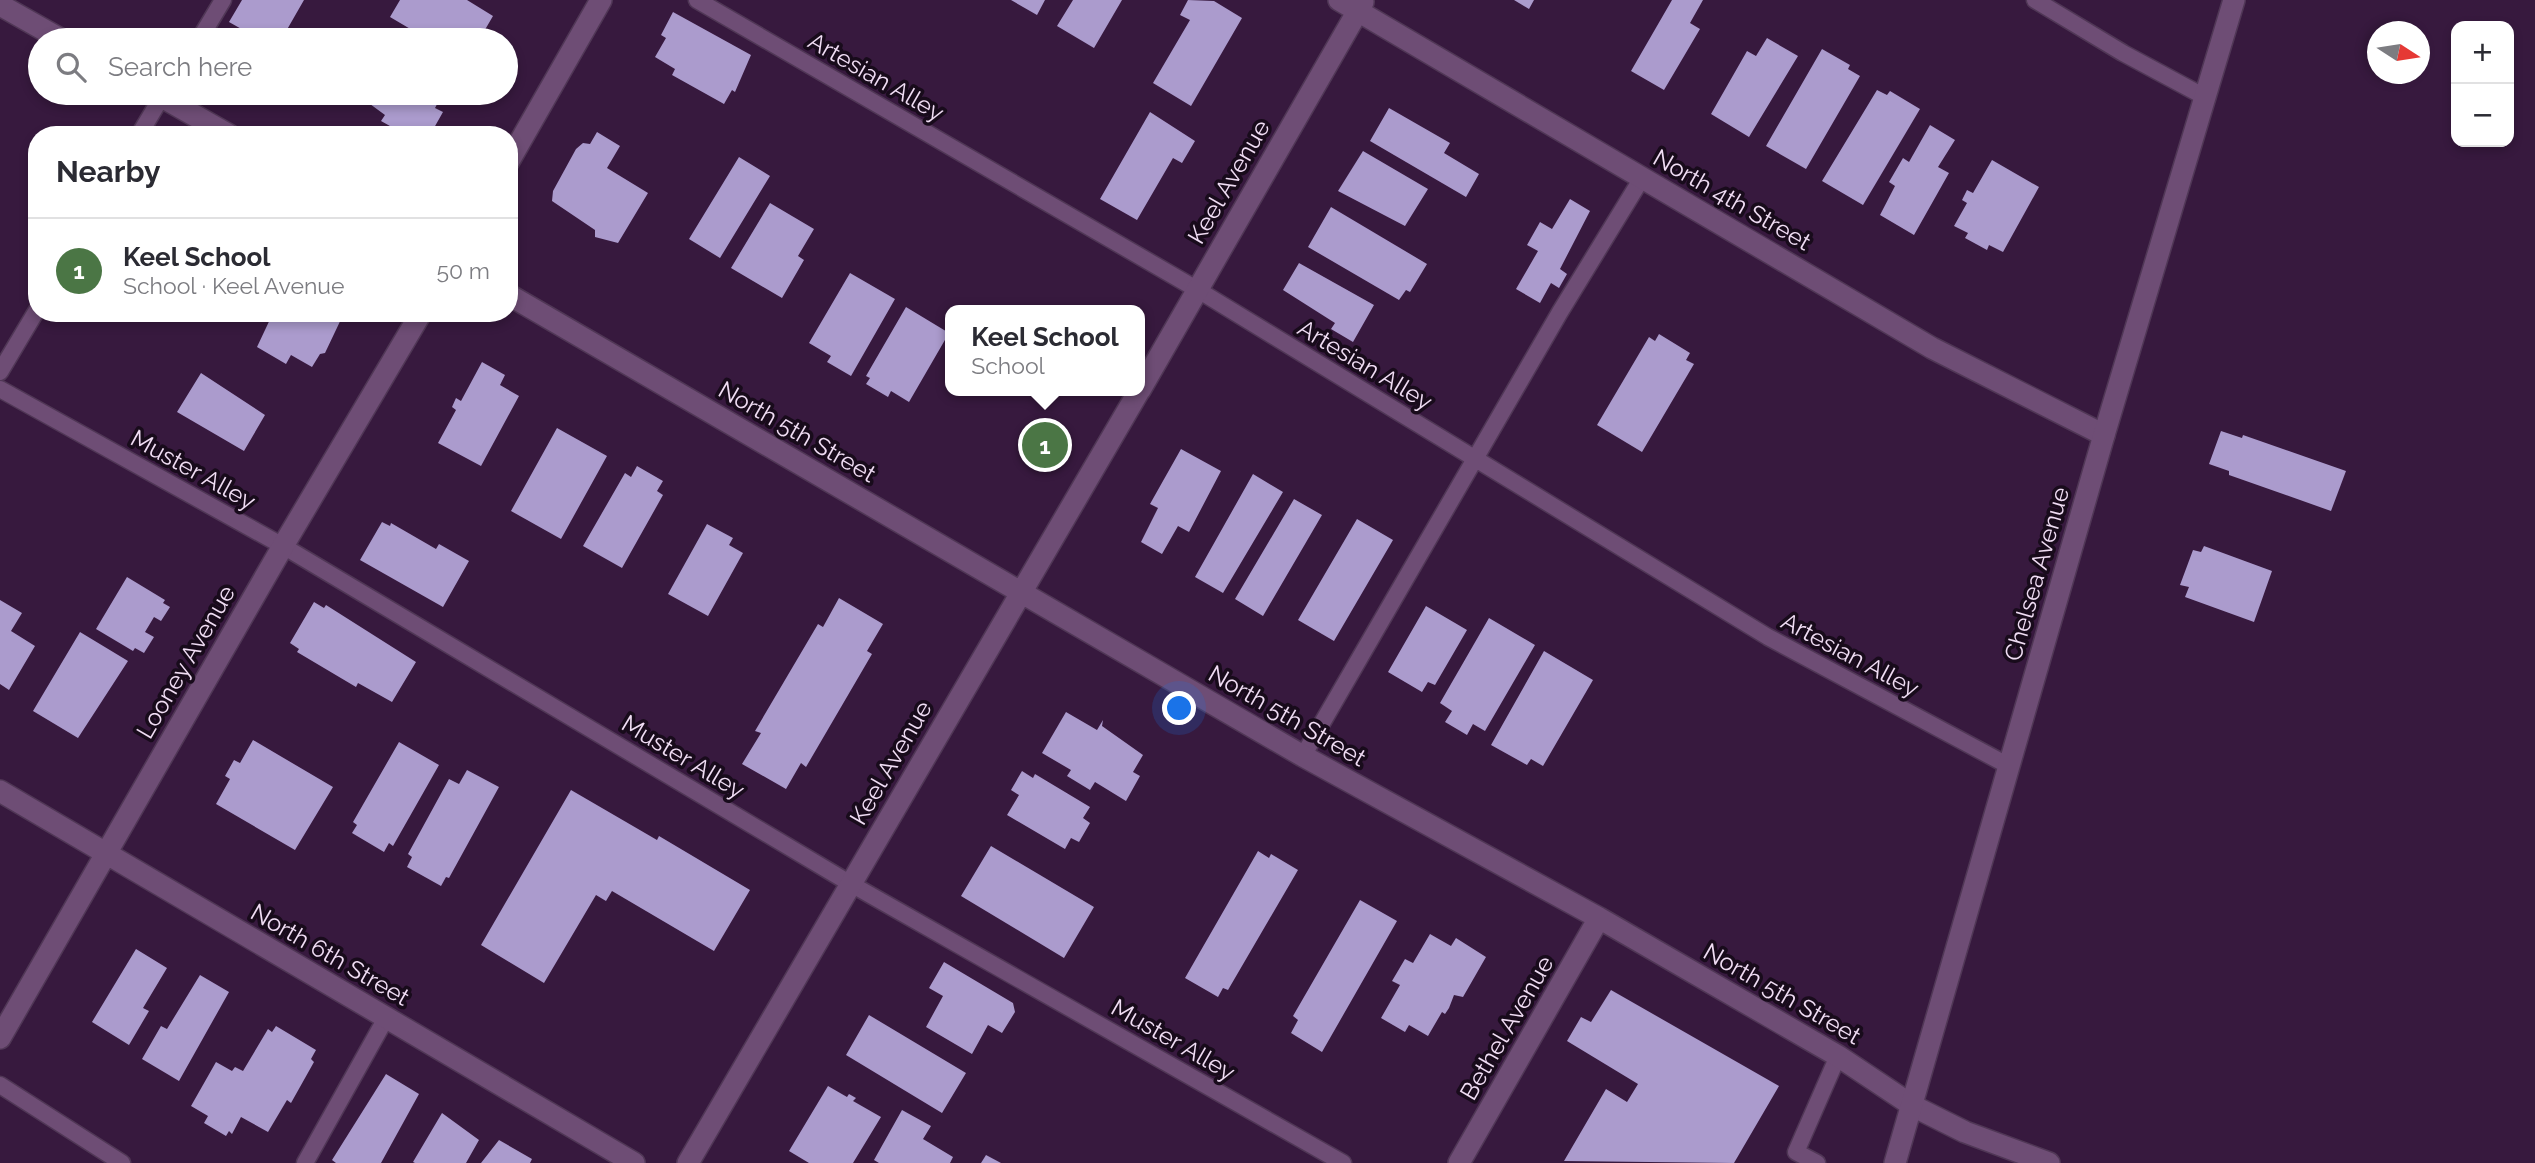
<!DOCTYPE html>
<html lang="en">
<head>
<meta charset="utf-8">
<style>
	:root { --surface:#fff; --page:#f7f7f7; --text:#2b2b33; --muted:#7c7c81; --line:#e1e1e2; --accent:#4b7645 }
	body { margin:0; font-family:Raleway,sans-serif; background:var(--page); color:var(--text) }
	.controls { position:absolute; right:21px; top:21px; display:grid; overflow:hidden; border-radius:14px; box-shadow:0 4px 10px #0003 }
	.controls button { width:63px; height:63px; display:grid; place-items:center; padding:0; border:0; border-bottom:2px solid var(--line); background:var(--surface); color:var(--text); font:35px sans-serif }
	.compass { position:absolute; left:2367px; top:21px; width:63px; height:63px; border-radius:50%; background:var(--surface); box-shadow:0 4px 10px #0003; rotate:102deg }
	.you { position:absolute; left:1180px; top:709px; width:24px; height:24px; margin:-18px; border:5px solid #fff; border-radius:50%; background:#1a73e8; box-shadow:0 0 0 10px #1a73e833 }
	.badge { display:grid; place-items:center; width:46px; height:46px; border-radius:50%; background:var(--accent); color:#fff; font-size:23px; font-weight:700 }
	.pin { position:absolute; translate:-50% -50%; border:4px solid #fff; box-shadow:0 2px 7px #0006 }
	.popup { position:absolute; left:945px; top:305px; width:200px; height:91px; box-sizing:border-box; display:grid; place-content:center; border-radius:14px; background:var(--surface); filter:drop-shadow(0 2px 5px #0005); font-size:23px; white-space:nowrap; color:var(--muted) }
	.popup b { font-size:26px; color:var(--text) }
	.popup::after { content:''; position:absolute; left:50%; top:100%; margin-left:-14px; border:14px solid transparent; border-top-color:var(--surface) }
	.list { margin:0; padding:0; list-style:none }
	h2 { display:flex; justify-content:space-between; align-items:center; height:91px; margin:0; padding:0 28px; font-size:30px }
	h2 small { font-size:23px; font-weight:400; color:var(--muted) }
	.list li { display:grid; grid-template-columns:46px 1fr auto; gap:21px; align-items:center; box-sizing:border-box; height:105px; padding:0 28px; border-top:2px solid var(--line) }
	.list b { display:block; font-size:26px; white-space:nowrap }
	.list p { margin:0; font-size:23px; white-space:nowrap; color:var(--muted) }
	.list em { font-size:23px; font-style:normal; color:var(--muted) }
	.icon { flex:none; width:38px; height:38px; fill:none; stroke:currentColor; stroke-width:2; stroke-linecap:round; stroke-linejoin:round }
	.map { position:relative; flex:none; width:2535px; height:1163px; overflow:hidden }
	.search { position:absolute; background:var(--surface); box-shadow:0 4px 10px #0003; left:28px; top:28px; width:490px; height:77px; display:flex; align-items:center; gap:18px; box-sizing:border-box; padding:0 24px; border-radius:38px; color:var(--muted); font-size:26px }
	.panel { position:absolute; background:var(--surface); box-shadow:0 4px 10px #0003; left:28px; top:126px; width:490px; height:196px; border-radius:28px }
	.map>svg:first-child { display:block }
	.building { fill:#ab9bcd }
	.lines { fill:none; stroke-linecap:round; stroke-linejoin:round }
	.lane-casing { stroke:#503756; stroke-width:19 }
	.street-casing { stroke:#503756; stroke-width:24 }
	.secondary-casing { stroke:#503756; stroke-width:24 }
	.lane { stroke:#6e4d75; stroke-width:16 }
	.street { stroke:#6e4d75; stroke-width:21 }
	.secondary { stroke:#6e4d75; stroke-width:21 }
	.labels { text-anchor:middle; stroke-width:7; stroke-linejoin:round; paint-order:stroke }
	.street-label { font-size:24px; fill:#f0ddf4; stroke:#180b1b }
</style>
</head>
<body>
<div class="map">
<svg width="2535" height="1163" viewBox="0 0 2535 1163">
	<rect width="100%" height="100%" fill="#37193e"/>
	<path class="building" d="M242,0h62l-23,40h-20l-32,-18z
		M400,0h67l26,16 -14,24h-50l-39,-23z
		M1011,0h34l-8,15z
		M1073,0h49l-28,48 -37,-22z
		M1188,0l26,1 28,17 -51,88 -38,-23 37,-63 -10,-5z
		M1514,0h20l-5,9z
		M1672,0h31l-13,23 10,6 -36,61 -33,-19z
		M673,12l78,43 -16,37 -3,-2 -8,14 -52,-29 3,-6 -20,-12 11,-19 -5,-3z
		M1767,38l31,18 -49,81 -38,-23 36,-63 9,5z
		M1822,49l28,16 -2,4 12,7 -54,93 -40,-23z
		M1877,90l10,5 3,-4 30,18 -57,96 -41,-24z
		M355,93h88l-8,15 8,4 -13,23h-24l-25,-14 4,-6z
		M1389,108l61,35 -6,10 35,21 -13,23 -96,-56z
		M1150,112l45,29 -13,22 -9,-5 -36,62 -37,-21z
		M1930,125l25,15 -17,27 11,6 -35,62 -34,-20 15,-29 -6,-4 14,-24 6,4z
		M597,132l23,14 -13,22 41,25 -30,50 -23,-6v-7l-43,-29 1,-10 23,-42 7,-6 7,1z
		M1363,151l65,38 -23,37 -67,-35z
		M739,157l31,19 -50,82 -31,-19z
		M1992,160l47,27 -36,65 -14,-7 -2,5 -22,-12 3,-5 -14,-7 13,-23 -5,-3 5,-10 6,3z
		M1570,199l20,12 -30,58 7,5 -8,14 -8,-5 -11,20 -24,-14 22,-38 -11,-6 13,-23 12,7z
		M770,203l44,26 -16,27 6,4 -22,38 -51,-30z
		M1331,207l96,57 -17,28 -4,-2 -7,10 -91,-53z
		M1299,263l75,42 -21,37 -22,-13 4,-6 -52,-33z
		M850,273l45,26 -44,77 -24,-14 4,-6 -22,-13z
		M906,307l43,26 -40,69 -18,-11 -3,6 -22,-13 4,-6 -4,-2z
		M273,313h71l-19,40 -5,1 -8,13 -21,-12 -5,9 -29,-17z
		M1659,334l31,19 -4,7 8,4 -52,88 -45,-27 52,-88 6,4z
		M482,362l23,13 -5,10 19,11 -38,70 -43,-23 18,-33 -4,-3 4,-9 5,3z
		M201,373l64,42 -21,36 -67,-39z
		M557,428l50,28 -46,83 -50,-28z
		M2221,431l21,7 1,-3 103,36 -15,40 -102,-36v-4l-20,-7z
		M1181,449l40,22 -32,61 -11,-6 -16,28 -21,-12 17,-34 -8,-4z
		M637,466l26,15 -6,10 6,4 -41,73 -39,-22 42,-73 6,4z
		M1253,474l30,18 -60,101 -28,-16z
		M1294,499l28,16 -59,101 -28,-17z
		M1357,519l36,21 -59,101 -36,-21z
		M382,522l8,4 1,-3 45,26 3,-5 30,17 -26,46 -83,-47z
		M707,524l26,14 -4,7 14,8 -35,63 -40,-22z
		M2204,546l68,25 -18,51 -69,-25 4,-10 -9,-2 13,-35 8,2z
		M127,577l38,23 -2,3 7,4 -9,14 -7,-4 -9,15 9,5 -10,16 -9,-5 -2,3 -37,-22z
		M839,598l44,26 -16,27 5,3 -66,113 -5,-4 -15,26 -44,-25 19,-31 -6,-2 63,-107 5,3z
		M0,600l22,13 -11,18 24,15 -26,44 -9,-6z
		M314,602l10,6 2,-3 90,57 -24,40 -34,-19 -2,4 -59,-35 2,-3 -9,-6z
		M1426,606l41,24 -32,55 -7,-3 -6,10 -34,-20z
		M1489,618l46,27 -50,86 -12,-7 -6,11 -22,-13 7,-11 -12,-8z
		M80,632l48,29 -50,77 -45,-27z
		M1544,651l49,29 -50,86 -12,-7 -4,6 -36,-20z
		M1066,712l31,18 6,-10 -1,6 41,29 -10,17 7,4 -14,25 -31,-19 -5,8 -23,-14 4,-6 -29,-17z
		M253,740l80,47 -38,63 -79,-46 14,-25 -5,-3 9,-16 6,3z
		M399,742l40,23 -46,81 -4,-3 -5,9 -32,-19 5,-8 -4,-3z
		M467,770l32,17 -50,91 -3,-1 -5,9 -34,-19 5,-10 -4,-3 41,-75 10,5z
		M1022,771l11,7 2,-4 55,33 -7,11 7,5 -11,19 -8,-4 -6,11 -58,-34 12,-20 -8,-5z
		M571,790l86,50 2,-4 91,54 -36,61 -102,-60 -6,10 -10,-6 -52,88 -63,-38z
		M991,846l103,61 -30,51 -103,-62z
		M1258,851l11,7 2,-4 27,16 -70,120 -5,-2 -5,9 -33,-19z
		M1360,900l37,21 -75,131 -31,-19 7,-13 -5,-4z
		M1430,934l21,12 5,-8 30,19 -23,40 -9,-2 -5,13 -4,6 -3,-2 -14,24 -19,-11 -4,7 -24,-14 19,-33 -8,-4 13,-22 8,4z
		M136,949l31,19 -24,40 6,3 -20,34 -37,-23z
		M944,962l69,41 2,9 -13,21 -14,-8 -16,29 -46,-27 17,-31 -14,-8z
		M200,975l29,17 -50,89 -37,-22 19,-33 6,3z
		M1611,990l168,96 -45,77 -170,-2 42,-72 21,13 11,-18 -71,-43 14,-24 10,5z
		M869,1015l97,58 -24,40 -96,-58z
		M276,1026l40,24 -5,9 3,3 -23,41 -4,-3 -19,32 -27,-15 -9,17 -3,-3 -3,5 -22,-13 4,-7 -17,-10 25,-44 16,9 3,-4 8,4 25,-42 4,3z
		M386,1074l33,20 -38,69h-45l-4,-3z
		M828,1086l19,11 2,-3 7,4 -3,3 28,16 -28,46h-44l-20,-12z
		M902,1110l29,16 -8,13 30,18 -3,6h-71l-5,-3z
		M442,1113l37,27 -13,23h-51l-2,-1z
		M499,1140l33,19 -2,4h-49z
		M986,1155l15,8h-20z"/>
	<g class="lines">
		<defs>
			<path id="lane" d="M697,0l501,290 570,347 241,129
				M2035,0l88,53 82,44
				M199,40l24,-40
				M139,135l25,-42
				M0,372l37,-62
				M0,389l283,157 568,338 492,279
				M1303,756l257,-444 82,-134
				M0,1085l122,78
				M305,1163l81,-145
				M1817,1163l-21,-11 42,-96"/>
			<path id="street" d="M1339,0l593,348 172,87
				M0,5l62,35
				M155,93l74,42
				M509,161l92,-161
				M509,295l794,461 296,162 239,138 75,50 52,26 84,31
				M1140,390l223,-388
				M0,791l634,372
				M0,1038l283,-492 138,-233
				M688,1163l451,-772
				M1459,1163l140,-245"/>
			<path id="secondary" d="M1895,1163l209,-728 130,-435"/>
		</defs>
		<use href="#lane" class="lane-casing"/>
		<use href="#street" class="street-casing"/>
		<use href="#secondary" class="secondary-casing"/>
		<use href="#lane" class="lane"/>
		<use href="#street" class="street"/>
		<use href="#secondary" class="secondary"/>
	</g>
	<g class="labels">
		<g class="street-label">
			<text transform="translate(876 77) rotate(30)" y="8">Artesian Alley</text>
			<text transform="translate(1229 182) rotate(-60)" y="8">Keel Avenue</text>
			<text transform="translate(1732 200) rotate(30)" y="8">North 4th Street</text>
			<text transform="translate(1365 365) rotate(31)" y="8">Artesian Alley</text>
			<text transform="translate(797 432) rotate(30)" y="8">North 5th Street</text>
			<text transform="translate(193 470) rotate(29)" y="8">Muster Alley</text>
			<text transform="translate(2037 574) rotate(-74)" y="8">Chelsea Avenue</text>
			<text transform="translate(1850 655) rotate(28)" y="8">Artesian Alley</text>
			<text transform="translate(186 662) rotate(-60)" y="8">Looney Avenue</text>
			<text transform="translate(1287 716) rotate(30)" y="8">North 5th Street</text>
			<text transform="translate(683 757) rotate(31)" y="8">Muster Alley</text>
			<text transform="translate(891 763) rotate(-60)" y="8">Keel Avenue</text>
			<text transform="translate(330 955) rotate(30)" y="8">North 6th Street</text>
			<text transform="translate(1782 994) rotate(30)" y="8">North 5th Street</text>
			<text transform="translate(1507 1028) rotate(-60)" y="8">Bethel Avenue</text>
			<text transform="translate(1173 1040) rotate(30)" y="8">Muster Alley</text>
		</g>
	</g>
</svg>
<div class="controls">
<button>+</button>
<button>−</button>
</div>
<svg class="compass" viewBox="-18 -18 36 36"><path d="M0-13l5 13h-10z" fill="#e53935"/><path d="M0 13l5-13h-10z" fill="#7c7c81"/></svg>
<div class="you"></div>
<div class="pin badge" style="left:1045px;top:445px">1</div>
<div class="popup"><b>Keel School</b>School</div>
<div class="search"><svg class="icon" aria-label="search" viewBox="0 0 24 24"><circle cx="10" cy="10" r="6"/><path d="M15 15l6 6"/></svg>Search here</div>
<section class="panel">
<h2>Nearby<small></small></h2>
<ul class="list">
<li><span class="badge">1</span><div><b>Keel School</b><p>School · Keel Avenue</p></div><em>50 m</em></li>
</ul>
</section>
</div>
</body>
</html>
